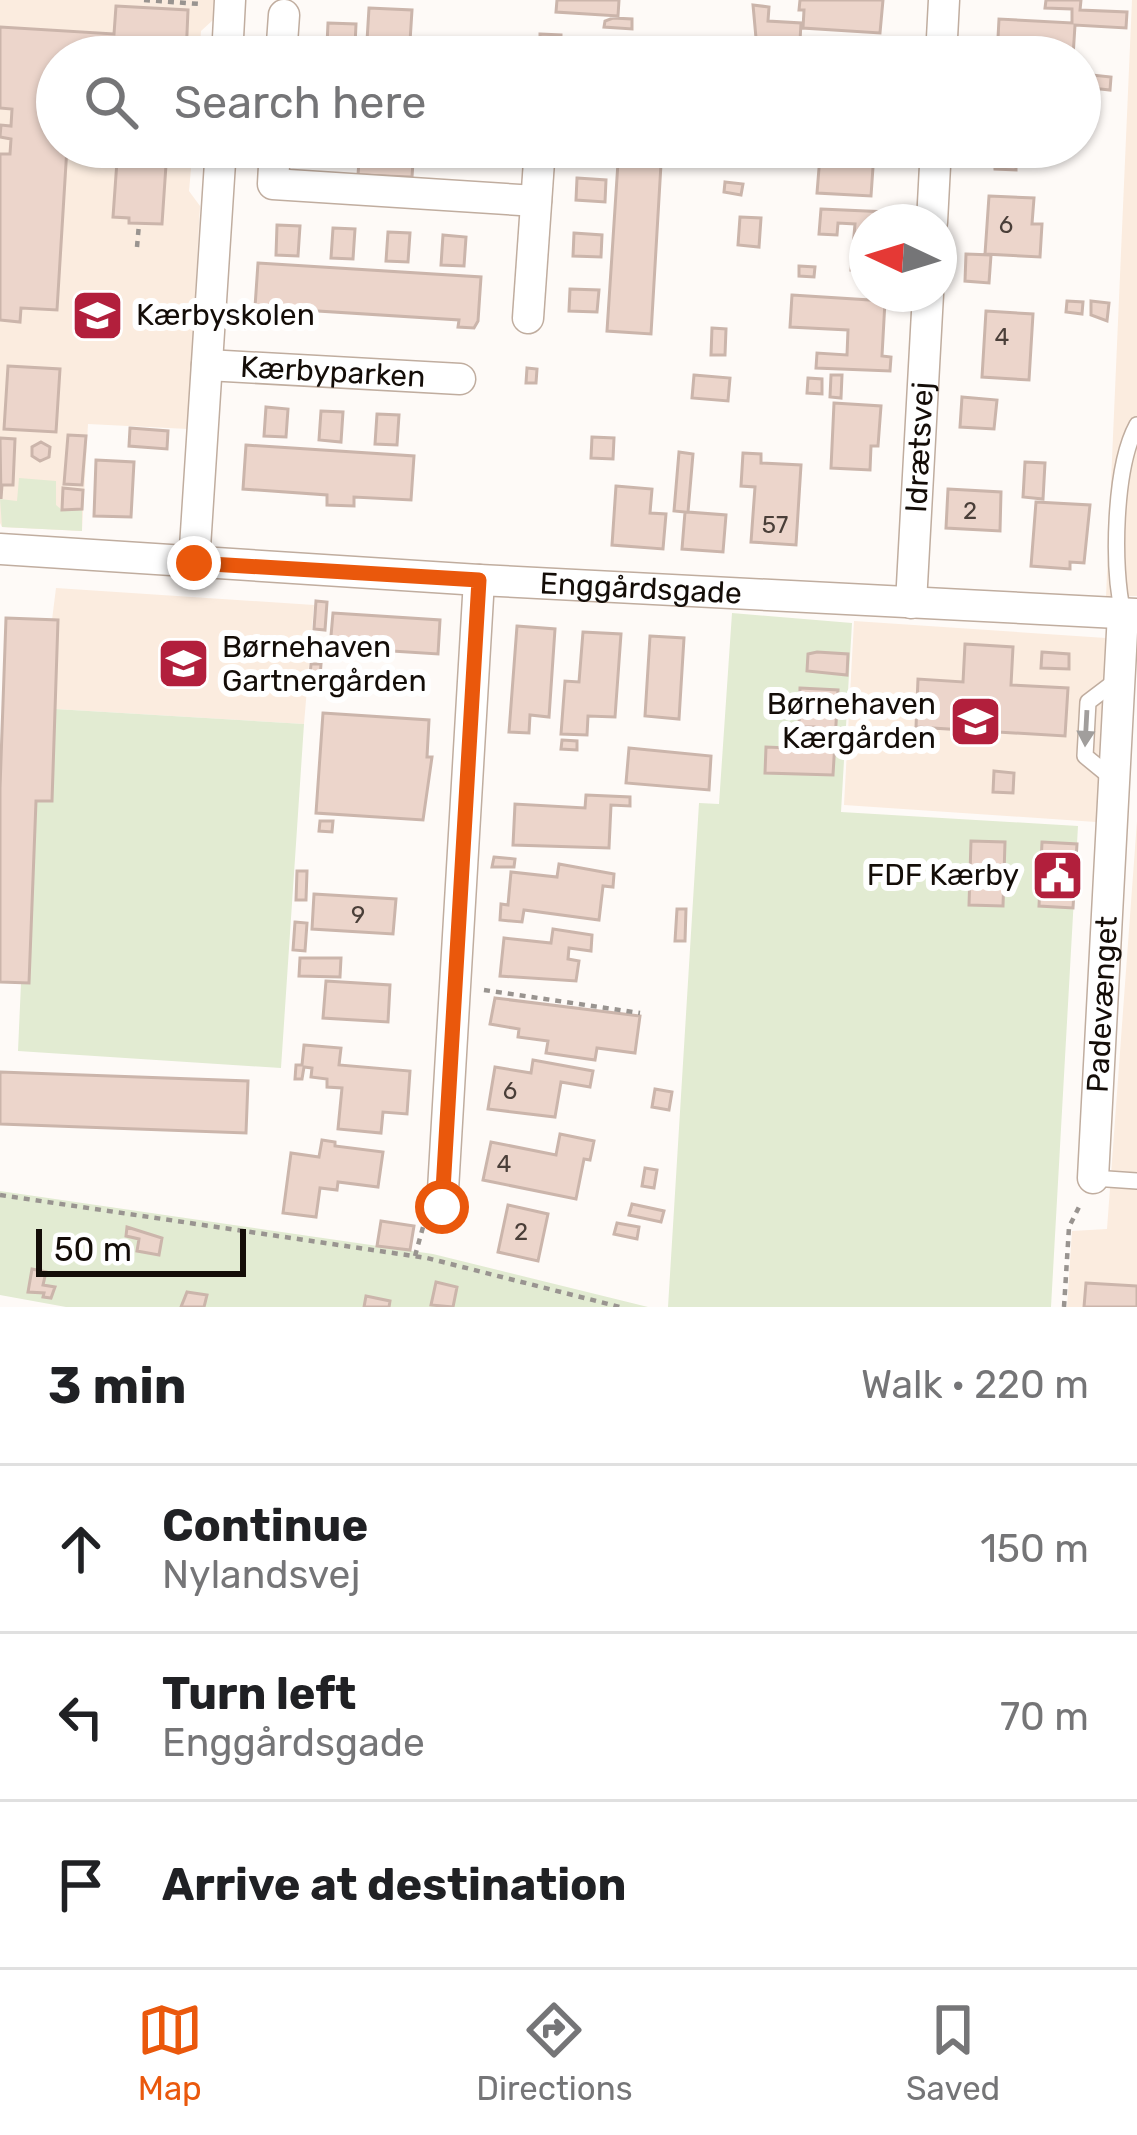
<!DOCTYPE html>
<html lang="en">
<head>
<meta charset="utf-8">
<style>
	:root { --surface:#fff; --page:#f2f2f2; --text:#202124; --muted:#757577; --line:#e0e0e0; --accent:#ea580c }
	body { margin:0; font-family:Rubik,sans-serif; background:var(--page); color:var(--text) }
	.compass { position:absolute; left:849px; top:204px; width:108px; height:108px; border-radius:50%; background:var(--surface); box-shadow:0 3px 9px #0004; rotate:274deg }
	.scale { position:absolute; left:36px; bottom:30px; width:210px; box-sizing:border-box; padding-left:12px; border:6px solid #140d08; border-top:0; font-size:33px; line-height:42px; white-space:nowrap; color:#140d08; -webkit-text-stroke:9px #fff; paint-order:stroke }
	.stop { position:absolute; width:36px; height:36px; margin:-27px; border:9px solid #ea580c; border-radius:50%; background:#fff }
	.stop.end { background:#ea580c; border-color:#fff; box-shadow:0 3px 12px #0008 }
	.list { margin:0; padding:0; list-style:none }
	h2 { display:flex; justify-content:space-between; align-items:center; height:156px; margin:0; padding:0 48px; font-size:51px }
	h2 small { font-size:39px; font-weight:400; color:var(--muted) }
	.list li { display:grid; grid-template-columns:78px 1fr auto; gap:36px; align-items:center; box-sizing:border-box; height:168px; padding:0 48px; border-top:3px solid var(--line) }
	.list b { display:block; font-size:45px; white-space:nowrap }
	.list p { margin:0; font-size:39px; white-space:nowrap; color:var(--muted) }
	.list em { font-size:39px; font-style:normal; color:var(--muted) }
	.icon { flex:none; width:66px; height:66px; fill:none; stroke:currentColor; stroke-width:2; stroke-linecap:round; stroke-linejoin:round }
	.map { position:relative; flex:none; width:1137px; height:1307px; overflow:hidden }
	.search { position:absolute; background:var(--surface); box-shadow:0 3px 9px #0004; left:36px; right:36px; top:36px; height:132px; display:flex; align-items:center; gap:30px; box-sizing:border-box; padding:0 42px; border-radius:66px; color:var(--muted); font-size:45px }
	.sheet { height:660px; background:var(--surface) }
	nav { display:flex; justify-content:space-around; align-items:center; box-sizing:border-box; height:168px; border-top:3px solid var(--line); background:var(--surface); font-size:33px; color:var(--muted) }
	nav a { display:grid; justify-items:center; gap:6px }
	nav .on { color:var(--accent) }
	.map>svg:first-child { display:block }
	.built { fill:#fbecdf }
	.green { fill:#e2ebd2 }
	.building { fill:#ecd5cb; stroke:#cbb5ab; stroke-width:3 }
	.lines { fill:none; stroke-linecap:round; stroke-linejoin:round }
	.service-casing { stroke:#c0ad9f; stroke-width:18 }
	.minor-casing { stroke:#c0ad9f; stroke-width:33 }
	.path { stroke:#999490; stroke-width:4.5; stroke-dasharray:6 6; stroke-linecap:butt }
	.service { stroke:#fff; stroke-width:15 }
	.minor { stroke:#fff; stroke-width:30 }
	.oneway { fill:#a19e9c }
	.route { stroke:#ea580c; stroke-width:15 }
	.labels { text-anchor:middle; stroke-width:12; stroke-linejoin:round; paint-order:stroke }
	.number-label { font-size:24px; fill:#4a3f39 }
	.poi-label { font-size:30px; fill:#140d08; stroke:#fff; text-anchor:start }
	.street-label { font-size:30px; fill:#140d08; stroke:#fff }
</style>
</head>
<body>
<div class="map">
<svg width="1137" height="1307" viewBox="0 0 1137 1307">
	<rect width="100%" height="100%" fill="#fefaf7"/>
	<path class="built" d="M0,0h215l-2,20 -12,11 -2,26h-142v90h136l-4,44 11,15 -12,223 -100,-5 -6,107 -80,-4 -2,-4z
		M1132,0h5v596l-31,1z
		M56,588l258,17 -10,119 -249,-15 3,-89h-6z
		M854,621l252,17 -10,184 -252,-17z
		M1137,821v486h-70l5,-76 35,-2z"/>
	<path class="green" d="M19,478l37,3v24l6,5 20,-1v22l-80,-4 -2,-28 17,2z
		M732,613l120,10 -11,189 237,14 -27,481h-383l31,-504 20,1z
		M55,709l249,15 -23,344 -263,-17 3,-68 8,-1 7,-181h16z
		M0,1191l433,63 215,53h-582l-66,-12z"/>
	<path class="building" d="M557,0h62l-1,16 -62,-4z
		M800,0h83l-3,33 -77,-5 1,-18h-5z
		M1046,0h35l-1,10 47,2 -1,16 -51,-3 -2,32h-76l2,-38 73,4v-14l-27,-1z
		M753,5l16,2 -1,14 33,2 -1,18 -44,-3z
		M116,6l72,4 -2,47h-129l-4,83 4,1v6h10l-10,163 -36,-2 -1,14 -20,-2v-166h10l1,-15 -11,-2 1,-12 10,1 1,-17 -12,-1v-81l114,7z
		M369,8l43,2 -3,47h-43z
		M613,18l19,1v10l-28,-2 1,-6z
		M328,23l28,1 -1,22 -28,-1z
		M540,34l21,1v12h-21z
		M773,51l36,2v4h-36z
		M625,52l43,3v2h-43z
		M1092,75l19,2 -1,13 -19,-2z
		M118,147h63l-2,19 -13,-1 -4,59 -33,-1v-5l-16,-1z
		M320,147h30l-1,11 -30,-2z
		M360,147h54l-2,30 -54,-2z
		M619,147h43l-11,187 -44,-3z
		M806,147h35v4l33,2 -3,43 -54,-3 3,-37 -15,-1z
		M994,147h47l-1,13 -24,2v8l-21,-1z
		M577,178l29,2 -1,22 -29,-2z
		M725,182l18,2 -2,11 -17,-3z
		M989,196l45,2 -2,26h10l-2,33 -55,-3z
		M821,209l67,3 -1,10h-20v49l-16,-1 4,-46 -17,-1 -1,12 -18,-1z
		M740,217l21,1 -2,29 -21,-2z
		M277,225l23,1 -2,30 -22,-1z
		M333,228l22,1 -2,30 -22,-1z
		M388,232l22,1 -2,29 -22,-1z
		M574,233l28,2 -1,22 -28,-1z
		M443,235l23,2 -2,29 -23,-1z
		M966,254l25,1 -2,28 -24,-2z
		M258,263l223,14 -3,44 -4,7 -16,-1 1,-7 -204,-13z
		M799,266l16,1 -1,10 -15,-1z
		M570,289l29,1 -2,22 -28,-1z
		M792,295l93,6 -3,55 9,1 -1,14 -74,-3 1,-15 30,2 1,-25 -58,-3z
		M1067,301l16,1 -1,12 -16,-2z
		M1091,301l18,2 -2,18 -16,-6z
		M986,311l47,3 -4,66 -47,-3z
		M712,328l14,1 -1,26h-14z
		M8,366l52,3 -4,63 -52,-3z
		M527,368l10,1 -1,14h-10z
		M694,375l36,3 -2,23 -36,-3z
		M831,375h11l-1,23 -11,-1z
		M808,378l14,1v15l-15,-1z
		M962,397l35,3 -3,29 -34,-2z
		M834,403l47,3 -3,40h-7l-1,24 -39,-2z
		M266,407l22,2 -2,28 -22,-1z
		M321,411l22,1 -2,30 -22,-2z
		M377,414l22,1 -2,30 -22,-1z
		M130,428l38,3 -1,18 -38,-3z
		M68,435l18,1 -4,49 -18,-1z
		M592,437l22,1 -1,21 -22,-1z
		M0,438l15,1 -2,46h-11l-1,14z
		M41,442l9,5 -1,10 -9,4 -8,-5v-9z
		M246,445l168,11 -3,44 -57,-3v9l-27,-1v-10l-84,-6z
		M679,452l14,2 -5,58 38,3 -3,37 -41,-3 3,-37 -11,-1z
		M743,453l18,1v9l40,2 -5,80 -45,-3 4,-55 -14,-1z
		M96,460l38,2 -3,55 -37,-1z
		M1025,462l20,1 -2,36 -20,-2z
		M616,486l36,3 -2,24 16,1 -3,35 -51,-4z
		M63,488l20,2 -1,19 -20,1z
		M948,489l53,3 -1,39 -54,-3z
		M1036,502l54,3 -6,58 -14,-1v7l-39,-3z
		M316,601l11,1 -2,28 -11,-1z
		M333,613l107,7 -2,34 -108,-7z
		M6,618l52,2 -6,181h-16l-7,182 -29,-1v-194z
		M517,626l38,3 -6,88 -19,-2 -1,18 -20,-1z
		M583,632l38,2 -6,83 -27,-1 -1,19 -26,-1 4,-53 14,1z
		M650,636l34,2 -5,81 -34,-3z
		M231,638l28,1 -1,20h-27z
		M965,644l48,3 -2,38 57,3 -3,48 -149,-9 2,-48 45,3z
		M817,652l31,2 -1,21 -40,-4 1,-17z
		M1042,652l27,2v15l-28,-1z
		M311,664h10l-2,26 -10,-1z
		M800,688l38,2 -5,85 -68,-2 1,-26 47,2 1,-22h-15z
		M323,713l106,7 -2,37h5l-9,63 -107,-7z
		M562,740l15,1v9l-16,-1z
		M629,748l82,8 -2,34 -83,-7z
		M994,771l20,2 -1,20 -20,-1z
		M586,795l44,2v9l-19,-1 -2,43 -96,-3 2,-41 70,4z
		M320,821h13l-1,11 -13,-1z
		M971,841l34,1 -2,64 -34,-1z
		M1042,842l35,2 -4,64 -34,-2z
		M494,857l21,2 -1,8h-22z
		M559,864l55,10 -1,13 -10,-1 -4,34 -75,-10 -2,12 -22,-2 1,-16 7,1 3,-33 46,5z
		M297,871h10l-1,29h-10z
		M314,894l82,5 -3,35 -81,-5z
		M677,909h9l-1,32h-10z
		M295,922l12,1 -2,28 -12,-1z
		M553,929l39,6 -1,16 -22,-3 -1,11 11,2 -3,20 -76,-5 4,-38 47,5z
		M300,958h41l-1,19 -41,-1z
		M326,981l64,4 -2,37 -65,-4z
		M495,998l145,18 -5,37 -38,-5 -2,12 -49,-7 2,-12 -30,-4 1,-8 -29,-5z
		M304,1045l37,3 -2,17 71,6 -3,43 -24,-2 -2,21 -43,-4 4,-41 -15,-1v-8l-16,-2 1,-9 -8,-1 -2,12h-7l1,-14h6z
		M533,1060l60,11 -3,16 -29,-5 -6,35 -67,-8 7,-42 36,6z
		M0,1072l248,9 -2,52 -246,-9z
		M655,1089l17,3 -3,18 -17,-3z
		M560,1134l34,7 -4,19 -6,-1 -8,40 -93,-19 8,-38 65,13z
		M322,1140l13,2v4l48,6 -5,35 -40,-5 -1,8 -17,-2 -4,29 -33,-4 8,-60 28,4z
		M645,1168l12,2 -3,18 -12,-2z
		M632,1204l32,7 -3,11 -32,-7z
		M508,1205l40,9 -10,47 -40,-9z
		M381,1221l33,5 -4,24 -33,-4z
		M617,1223l22,4 -2,12 -23,-5z
		M127,1227l35,11 -3,17 -22,-4 2,-12 -13,-3z
		M32,1269l14,3 -3,13 12,2 -4,11 -8,-1 1,-4 -16,-1z
		M436,1282l21,5 -4,20 -22,-2z
		M1086,1283l51,3v21h-53z
		M187,1292l20,3 -3,12h-23z
		M366,1296l24,5 -1,6h-25z"/>
	<g class="lines">
		<defs>
			<path id="service" d="M1123,613c-11,-46 -9,-146 14,-188
				M1113,779l-28,-23 3,-54 29,-22
				M1093,1178l44,3"/>
			<g id="minor">
				<path d="M227,57l3,-57"/>
				<path d="M281,57l3,-42"/>
				<path d="M546,57v-3"/>
				<path d="M941,57l3,-57"/>
				<path d="M275,147l-2,37 263,17"/>
				<path d="M932,222l4,-75"/>
				<path d="M528,318l12,-171"/>
				<path id="s1" d="M207,365l253,14"/>
				<path id="s2" d="M0,549l479,31 658,34"/>
				<path d="M194,563l27,-416"/>
				<path id="s3" d="M911,603l17,-309"/>
				<path id="s4" d="M1093,1178l30,-565"/>
				<path d="M442,1207l37,-627"/>
			</g>
		</defs>
		<use href="#service" class="service-casing"/>
		<use href="#minor" class="minor-casing"/>
		<path class="path" d="M144,0l56,4
			M137,247l2,-23
			M484,990l156,23
			M0,1195l427,63 193,49
			M415,1256l8,-29
			M1064,1307l5,-80 11,-22"/>
		<use href="#service" class="service"/>
		<use href="#minor" class="minor"/>
	</g>
	<defs><path id="oneway-solid" d="M-6-.8H1V-3.2L6.5 0L1 3.2V.8H-6Z" transform="scale(3)"/></defs>
	<use class="oneway" href="#oneway-solid" transform="translate(1086 728) rotate(93)"/>
	<g class="lines">
		<path class="route" d="M194,563l285,17 -37,627"/>
	</g>
	<defs>
		<symbol id="school-square" viewBox="-11 -11 22 22"><rect x="-9" y="-9" width="18" height="18" rx="4" fill="#b21f3c" stroke="#fff"/><path d="M0-5L7-2L0 1L-7-2ZM-4 1L0 2.5L4 1V4Q0 6-4 4Z" fill="#fff"/></symbol>
		<symbol id="civic-square" viewBox="-11 -11 22 22"><rect x="-9" y="-9" width="18" height="18" rx="4" fill="#b21f3c" stroke="#fff"/><path d="M-.6-6.5H3V-4.5H.6V-3L4-1V1h2V6H-6V1h2V-1L-.6-3ZM-1.2 2.5V6h2.4V2.5Z" fill="#fff"/></symbol>
	</defs>
	<g fill-rule="evenodd">
		<use href="#school-square" x="68" y="286" width="59" height="59"/>
		<use href="#school-square" x="154" y="634" width="59" height="59"/>
		<use href="#school-square" x="946" y="692" width="59" height="59"/>
		<use href="#civic-square" x="1028" y="846" width="59" height="59"/>
	</g>
	<g class="labels">
		<g class="number-label">
			<text x="1006" y="233">6</text>
			<text x="1002" y="345">4</text>
			<text x="970" y="519">2</text>
			<text x="775" y="533">57</text>
			<text x="358" y="923">9</text>
			<text x="510" y="1099">6</text>
			<text x="504" y="1172">4</text>
			<text x="521" y="1240">2</text>
		</g>
		<g class="poi-label">
			<text x="136" y="325">Kærbyskolen</text>
			<text x="222" y="657">Børnehaven<tspan x="222" dy="34">Gartnergården</tspan></text>
			<text x="936" y="714" text-anchor="end">Børnehaven<tspan x="936" dy="34">Kærgården</tspan></text>
			<text x="1019" y="885" text-anchor="end">FDF Kærby</text>
		</g>
		<g class="street-label">
			<text dy="10" stroke="none"><textPath href="#s1" startOffset="126">Kærbyparken</textPath></text>
			<text dy="10" stroke="none"><textPath href="#s3" startOffset="156">Idrætsvej</textPath></text>
			<text dy="10" stroke="none"><textPath href="#s2" startOffset="642">Enggårdsgade</textPath></text>
			<text dy="10" stroke="none"><textPath href="#s4" startOffset="174">Padevænget</textPath></text>
		</g>
	</g>
</svg>
<svg class="compass" viewBox="-18 -18 36 36"><path d="M0-13l5 13h-10z" fill="#e53935"/><path d="M0 13l5-13h-10z" fill="#757577"/></svg>
<div class="scale">50 m</div>
<div class="stop" style="left:442px;top:1207px"></div>
<div class="stop end" style="left:194px;top:563px"></div>
<div class="search"><svg class="icon" aria-label="search" viewBox="0 0 24 24"><circle cx="10" cy="10" r="6"/><path d="M15 15l6 6"/></svg>Search here</div>
</div>
<section class="sheet">
<h2>3 min<small>Walk · 220 m</small></h2>
<ul class="list">
<li><svg class="icon" aria-label="ahead" viewBox="0 0 24 24"><path d="M12 20V5M6 11l6-6 6 6"/></svg><div><b>Continue</b><p>Nylandsvej</p></div><em>150 m</em></li>
<li><svg class="icon" aria-label="left" viewBox="0 0 24 24"><path d="M17 20v-9H6M10 6l-5 5 5 5"/></svg><div><b>Turn left</b><p>Enggårdsgade</p></div><em>70 m</em></li>
<li><svg class="icon" aria-label="arrive" viewBox="0 0 24 24"><path d="M6 21V4h12l-3 4 3 4H6"/></svg><div><b>Arrive at destination</b></div></li>
</ul>
</section>
<nav>
<a class="on"><svg class="icon" aria-label="map" viewBox="0 0 24 24"><path d="M3 6l6-2 6 2 6-2v14l-6 2-6-2-6 2zM9 4v14M15 6v14"/></svg>Map</a>
<a><svg class="icon" aria-label="directions" viewBox="0 0 24 24"><path d="M12 3l9 9-9 9-9-9zM9 14v-3h6M13 9l2 2-2 2"/></svg>Directions</a>
<a><svg class="icon" aria-label="saved" viewBox="0 0 24 24"><path d="M7 4h10v16l-5-4-5 4z"/></svg>Saved</a>
</nav>
</body>
</html>
